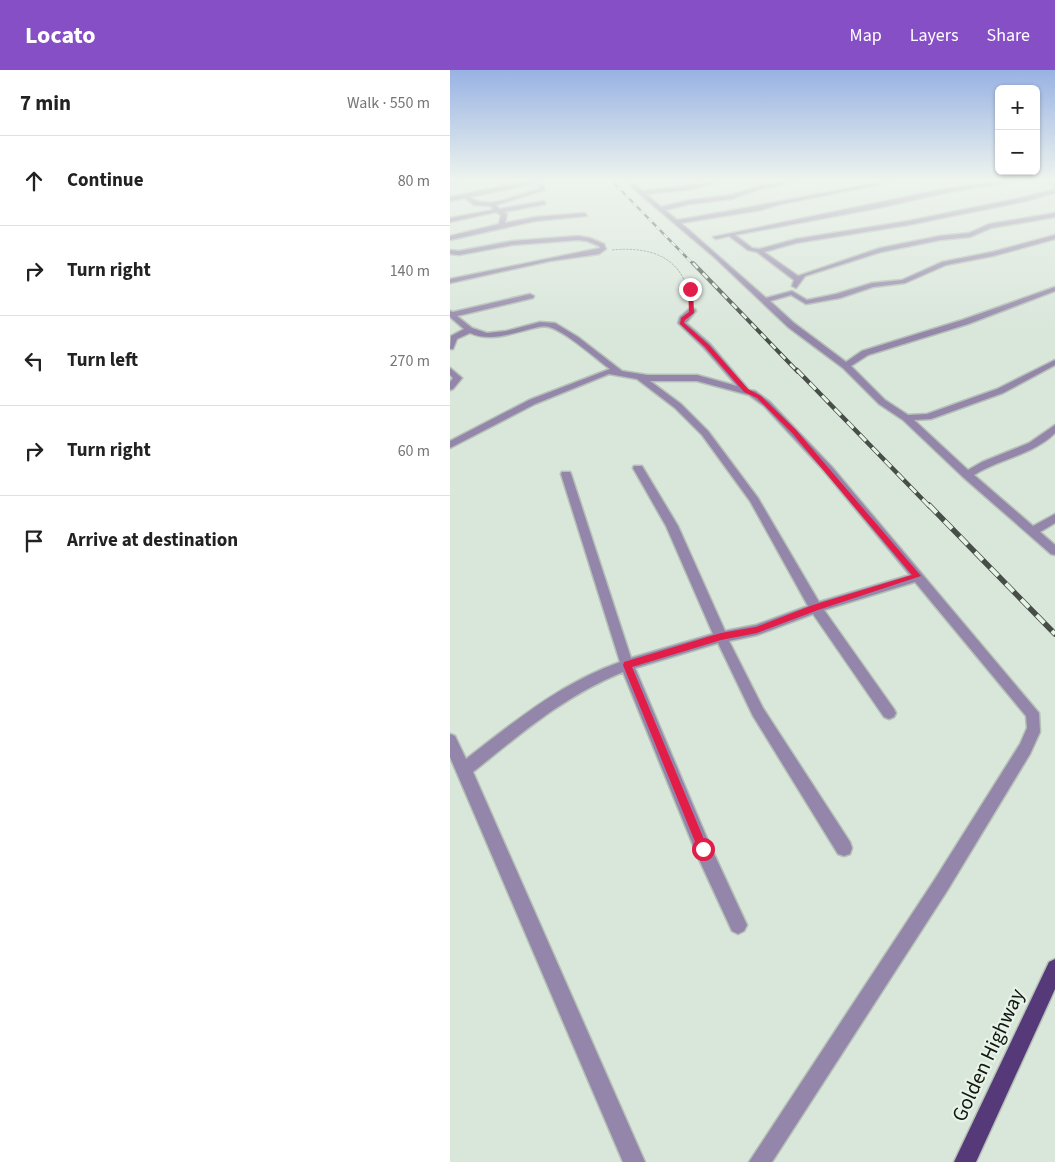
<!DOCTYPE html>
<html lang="en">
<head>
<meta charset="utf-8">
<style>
	:root { --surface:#fff; --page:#f2f2f2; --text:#222; --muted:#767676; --line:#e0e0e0; --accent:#874fc6 }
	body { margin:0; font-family:"Source Sans 3",sans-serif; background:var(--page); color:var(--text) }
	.controls { position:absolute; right:15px; top:15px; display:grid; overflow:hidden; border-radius:8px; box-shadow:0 1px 4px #0004 }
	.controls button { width:45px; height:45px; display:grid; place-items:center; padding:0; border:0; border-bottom:1px solid var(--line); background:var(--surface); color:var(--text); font:25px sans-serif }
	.stop { position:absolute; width:15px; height:15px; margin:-11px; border:4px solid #e11d48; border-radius:50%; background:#fff }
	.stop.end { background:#e11d48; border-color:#fff; box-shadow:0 1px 5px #0008 }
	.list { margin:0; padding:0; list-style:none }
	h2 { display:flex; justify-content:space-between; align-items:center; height:65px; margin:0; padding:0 20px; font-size:21px }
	h2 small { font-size:16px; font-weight:400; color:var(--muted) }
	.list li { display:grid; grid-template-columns:32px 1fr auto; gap:15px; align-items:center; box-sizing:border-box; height:90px; padding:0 20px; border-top:1px solid var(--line) }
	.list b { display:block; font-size:19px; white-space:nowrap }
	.list em { font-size:16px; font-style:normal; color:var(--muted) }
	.icon { flex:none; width:28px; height:28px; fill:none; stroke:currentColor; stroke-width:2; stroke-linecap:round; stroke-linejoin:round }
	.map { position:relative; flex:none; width:605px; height:1092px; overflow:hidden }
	header { display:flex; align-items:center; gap:30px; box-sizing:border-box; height:70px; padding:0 25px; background:var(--accent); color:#fff }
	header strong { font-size:24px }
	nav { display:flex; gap:28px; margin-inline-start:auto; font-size:18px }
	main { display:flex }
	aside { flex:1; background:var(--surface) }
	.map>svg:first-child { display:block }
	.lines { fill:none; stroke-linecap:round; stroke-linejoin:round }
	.street-casing { stroke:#b5c1b6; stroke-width:3 }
	.primary-casing { stroke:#b5c1b6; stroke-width:3 }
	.path { stroke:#879088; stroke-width:1; stroke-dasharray:2.5 1; stroke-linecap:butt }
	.street { fill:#9486aa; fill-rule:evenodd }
	.primary { fill:#553978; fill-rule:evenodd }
	.rail-far3-casing { stroke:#474e48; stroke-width:2.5 }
	.rail-far2-casing { stroke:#474e48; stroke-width:4 }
	.rail-far1-casing { stroke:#474e48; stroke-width:4.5 }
	.rail-casing { stroke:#474e48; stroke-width:5.5 }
	.rail-far3 { stroke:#e7f3e7; stroke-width:2; stroke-dasharray:5.5; stroke-linecap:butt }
	.rail-far2 { stroke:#e7f3e7; stroke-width:2.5; stroke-dasharray:7; stroke-linecap:butt }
	.rail-far1 { stroke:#e7f3e7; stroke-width:3; stroke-dasharray:9; stroke-linecap:butt }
	.rail { stroke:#e7f3e7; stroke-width:4; stroke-dasharray:11; stroke-linecap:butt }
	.route { fill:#e11d48 }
	.labels { text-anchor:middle; stroke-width:4.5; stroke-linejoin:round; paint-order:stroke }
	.near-street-label { font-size:21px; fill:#121612; stroke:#e7f3e7 }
</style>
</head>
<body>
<header>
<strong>Locato</strong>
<nav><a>Map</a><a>Layers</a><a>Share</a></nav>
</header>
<main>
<aside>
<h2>7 min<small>Walk · 550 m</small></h2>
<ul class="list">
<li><svg class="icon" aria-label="ahead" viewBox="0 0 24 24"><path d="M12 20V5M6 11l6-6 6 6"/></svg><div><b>Continue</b></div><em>80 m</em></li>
<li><svg class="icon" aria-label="right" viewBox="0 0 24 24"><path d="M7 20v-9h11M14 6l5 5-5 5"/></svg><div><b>Turn right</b></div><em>140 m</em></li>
<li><svg class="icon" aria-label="left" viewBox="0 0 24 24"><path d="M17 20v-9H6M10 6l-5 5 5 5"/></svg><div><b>Turn left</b></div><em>270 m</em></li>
<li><svg class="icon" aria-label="right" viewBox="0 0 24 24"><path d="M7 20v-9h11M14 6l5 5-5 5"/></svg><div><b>Turn right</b></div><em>60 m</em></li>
<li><svg class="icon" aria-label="arrive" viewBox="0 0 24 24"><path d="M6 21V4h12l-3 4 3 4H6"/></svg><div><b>Arrive at destination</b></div></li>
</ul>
</aside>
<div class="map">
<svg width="605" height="1092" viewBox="0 0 605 1092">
	<rect width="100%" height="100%" fill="#d9e6da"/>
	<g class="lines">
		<defs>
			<path id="street" d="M13,109h13l-26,6v-4z
				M85,109h6l4,11 -49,15 3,4 45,-8 2,3 -42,8 3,2 -2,9 30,-6 50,-4 2,3 -52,5 -85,19v-4l49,-12 2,-9 -5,-3 -46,10v-4l43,-8 -2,-4 -17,-1 -9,-7 -15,3v-4zM87,113l2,6c-20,5 -51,22 -69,8z
				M172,109h6l15,12 90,-12 -45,11 -42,4 15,13 29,-7 41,-5 28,-9 39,-7h13l-51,10 -28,10 -42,5 -25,6 12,10c73,-12 145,-27 218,-41h13l-127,25 -20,6 -80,13 85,75 26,-7 15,9 29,-6 36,-11 30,-3 40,-18 50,-10 63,-17v4l-62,17 -47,9 -41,18 -32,4 -33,11 -34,6 -15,-9 -21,6 24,22 52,39 16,-11 100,-31 93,-33v4l-87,33 -100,31 -17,11 34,34 23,15 19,-1 70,-25 58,-29v5l-52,28 -72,26 -17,1 54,50 14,-8 47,-19 26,-18v8c-22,22 -56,26 -81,42l59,51 22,-12v9l-15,9 15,13v10l-4,-1 -88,-77 -60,-57 -24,-16 -36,-36 -55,-41 -74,-70z
				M564,109h16l-81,13 -71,16 -143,27 17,13 7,1 37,-10 112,-18 117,-24 30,-8v4l-29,8 -118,24 -112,18 -32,9 34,24 82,-28 60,-12 29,-3 20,-9 66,-11v4l-64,11 -21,9 -30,3 -59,12 -76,24 -9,12 -4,-2 2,-6 -37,-28 -9,-2 -19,-14 -13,3 -3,-2 236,-49z
				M591,109h7l7,4v4z
				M128,166l12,2 14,6 2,5 -7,5 -49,7 -100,22v-4l150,-31 -1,-2 -12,-5 -9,-1 -66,5 -53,10 -9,-1v-4l9,1 53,-10z
				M80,224l4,2 -1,2 -76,18 15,12 15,5 19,-2 34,-9 15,1 23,14 44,34 25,4h50l40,11 -33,-38 -26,-25 2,-6 9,-8h6l1,2 -10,12 24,21 39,46 6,1 15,11 62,65 207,246 1,19 -10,22 -83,137 -175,271h-23l186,-283 85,-135 7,-16 -1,-12 -111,-134 -91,28 70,99 2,4 -2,4 -5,2 -5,-2 -71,-103 -56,21 -28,6 34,67 87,134 2,6 -2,6 -6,2 -6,-2 -85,-138 -35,-73 -83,25 74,175 38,82 -3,6 -6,3 -6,-3 -35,-76 -74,-183c-59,24 -101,61 -150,100l172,390h-22l-173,-405v-23l5,2 11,23c49,-38 95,-76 154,-97l-59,-188 1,-2h8l1,2 60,184 82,-24 -47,-108 -33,-58 1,-2h8l36,60 47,105 31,-6 52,-19 -58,-105 -48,-66 -27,-27 -38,-29 -28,-5 -74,30 -85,44v-7l79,-41 81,-31c-15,-11 -45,-38 -61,-42 -6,-2 -13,1 -19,2 -20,5 -40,13 -60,4l-13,6 -4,10h-3l1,-13 13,-7 -14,-12v-6l3,1zM200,311h47l52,14 15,11 60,65 86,104 -91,27 -61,-104 -50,-67 -27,-27z
				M0,298l12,10 -9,11 -3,1v-8l3,-4 -3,-3z"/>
			<path id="primary" d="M605,889v30l-79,173h-22l95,-200z"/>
		</defs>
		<use href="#street" class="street-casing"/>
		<use href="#primary" class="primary-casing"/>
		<path class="path" d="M162,180c40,-4 73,8 78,52"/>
		<use href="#street" class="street"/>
		<use href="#primary" class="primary"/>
		<defs>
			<path id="rail-far3" d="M160,109l84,86"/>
			<path id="rail-far2" d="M243,193l105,109"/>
			<path id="rail-far1" d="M347,300l133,137"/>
			<path id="rail" d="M479,435l126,129"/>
		</defs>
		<use href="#rail-far3" class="rail-far3-casing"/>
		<use href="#rail-far2" class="rail-far2-casing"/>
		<use href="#rail-far1" class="rail-far1-casing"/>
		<use href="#rail" class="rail-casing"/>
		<use href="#rail-far3" class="rail-far3"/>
		<use href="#rail-far2" class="rail-far2"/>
		<use href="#rail-far1" class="rail-far1"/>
		<use href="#rail" class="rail"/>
	</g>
	<linearGradient id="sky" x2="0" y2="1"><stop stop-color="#98b2e3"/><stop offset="0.42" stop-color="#eef4ee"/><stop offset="1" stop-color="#eef4ee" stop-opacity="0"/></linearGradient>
	<rect width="605" height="262" fill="url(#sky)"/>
	<path class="route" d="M240,217l3,2 1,24 -9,7 -1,3 25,22 39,44 13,7 35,34 125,146 -103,34 -61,23 -36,7 -89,27 76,182 -5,5 -5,-5 -75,-184 1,-3 97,-29 35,-6 57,-22 99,-30 -120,-142 -35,-35 -13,-6 -39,-45 -25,-23 1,-6 8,-6 -1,-23z"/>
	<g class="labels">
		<g class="near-street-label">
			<text transform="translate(538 985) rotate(-65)" y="7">Golden Highway</text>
		</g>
	</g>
</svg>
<div class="controls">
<button>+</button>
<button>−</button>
</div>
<div class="stop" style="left:253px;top:779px"></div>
<div class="stop end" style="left:240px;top:219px"></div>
</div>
</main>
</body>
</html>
